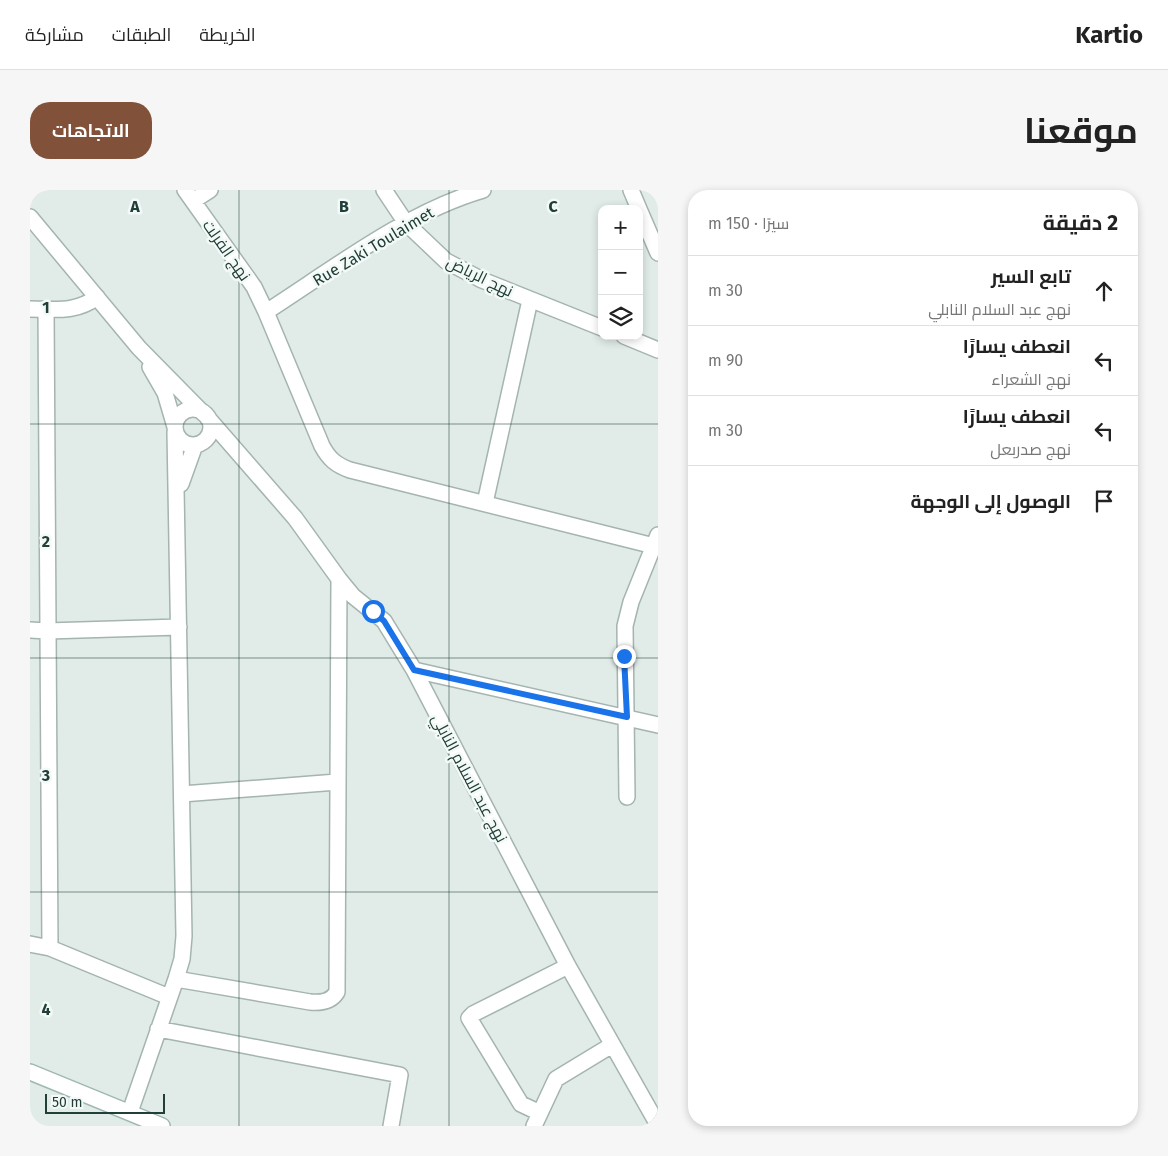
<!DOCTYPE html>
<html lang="ar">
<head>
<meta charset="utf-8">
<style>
	:root { --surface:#fff; --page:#f6f6f6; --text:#222; --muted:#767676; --line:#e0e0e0; --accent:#815239 }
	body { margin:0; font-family:"Fira Sans",Cairo,sans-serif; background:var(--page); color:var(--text); direction:rtl }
	.controls { position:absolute; right:15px; top:15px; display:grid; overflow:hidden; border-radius:10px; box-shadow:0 2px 8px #0003 }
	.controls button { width:45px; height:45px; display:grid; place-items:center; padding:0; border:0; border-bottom:1px solid var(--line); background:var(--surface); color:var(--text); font:25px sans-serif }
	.scale { position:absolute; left:15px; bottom:12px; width:120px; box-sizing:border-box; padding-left:5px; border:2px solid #213e39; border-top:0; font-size:14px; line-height:18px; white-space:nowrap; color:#213e39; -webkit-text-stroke:4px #f2f9f6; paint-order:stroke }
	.stop { position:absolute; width:15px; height:15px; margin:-11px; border:4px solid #1a73e8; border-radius:50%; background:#fff }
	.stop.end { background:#1a73e8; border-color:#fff; box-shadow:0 1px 5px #0008 }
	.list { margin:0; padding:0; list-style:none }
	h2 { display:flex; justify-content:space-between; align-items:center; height:65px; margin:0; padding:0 20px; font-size:21px }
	h2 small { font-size:16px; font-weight:400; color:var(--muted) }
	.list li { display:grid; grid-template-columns:32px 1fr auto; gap:15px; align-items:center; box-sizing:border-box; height:70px; padding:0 20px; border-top:1px solid var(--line) }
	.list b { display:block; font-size:19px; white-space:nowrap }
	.list p { margin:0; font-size:16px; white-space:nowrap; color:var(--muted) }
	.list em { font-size:16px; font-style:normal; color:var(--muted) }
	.icon { flex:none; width:28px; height:28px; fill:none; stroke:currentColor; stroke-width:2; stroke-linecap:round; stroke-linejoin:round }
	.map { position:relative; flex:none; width:628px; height:936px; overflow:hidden; direction:ltr; border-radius:20px }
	header { display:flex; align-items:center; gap:30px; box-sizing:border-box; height:70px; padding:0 25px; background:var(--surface); border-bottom:1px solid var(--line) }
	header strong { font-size:24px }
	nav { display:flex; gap:28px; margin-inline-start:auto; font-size:18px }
	.intro { display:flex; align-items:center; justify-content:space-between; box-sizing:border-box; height:120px; padding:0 30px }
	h1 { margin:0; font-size:35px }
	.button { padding:12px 22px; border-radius:20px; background:var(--accent); color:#fff; font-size:18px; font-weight:700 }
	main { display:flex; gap:30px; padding:0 30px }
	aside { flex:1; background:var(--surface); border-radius:20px; box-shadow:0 2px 8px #0003 }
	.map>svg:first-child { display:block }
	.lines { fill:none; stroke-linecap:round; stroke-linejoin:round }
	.street-casing { stroke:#a4b4b0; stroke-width:18 }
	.secondary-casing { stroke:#9fb8b2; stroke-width:18 }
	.street { stroke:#fff; stroke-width:15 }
	.secondary { stroke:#fff; stroke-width:15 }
	.route { stroke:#1a73e8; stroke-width:6 }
	.grid { fill:none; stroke:#213e39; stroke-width:1; stroke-opacity:0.55 }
	.labels { text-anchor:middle; stroke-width:5; stroke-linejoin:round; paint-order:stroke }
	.street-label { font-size:16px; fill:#213e39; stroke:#f2f9f6 }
	.grid-label { font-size:16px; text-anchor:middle; font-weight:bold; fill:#213e39; stroke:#f2f9f6; stroke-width:5; stroke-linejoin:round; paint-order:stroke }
</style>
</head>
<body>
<header>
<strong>Kartio</strong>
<nav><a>الخريطة</a><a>الطبقات</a><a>مشاركة</a></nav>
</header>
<div class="intro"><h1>موقعنا</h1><a class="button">الاتجاهات</a></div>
<main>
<aside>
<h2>2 دقيقة<small>سيرًا · 150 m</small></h2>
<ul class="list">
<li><svg class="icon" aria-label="ahead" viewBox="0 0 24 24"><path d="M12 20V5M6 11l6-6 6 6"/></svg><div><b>تابع السير</b><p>نهج عبد السلام النابلي</p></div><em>30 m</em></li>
<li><svg class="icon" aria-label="left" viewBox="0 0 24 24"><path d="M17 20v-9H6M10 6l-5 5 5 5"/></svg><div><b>انعطف يسارًا</b><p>نهج الشعراء</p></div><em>90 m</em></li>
<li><svg class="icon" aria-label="left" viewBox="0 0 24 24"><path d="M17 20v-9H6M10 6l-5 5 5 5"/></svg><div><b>انعطف يسارًا</b><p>نهج صدربعل</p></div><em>30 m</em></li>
<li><svg class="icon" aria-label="arrive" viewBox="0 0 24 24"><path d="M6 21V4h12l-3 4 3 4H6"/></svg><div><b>الوصول إلى الوجهة</b></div></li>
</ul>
</aside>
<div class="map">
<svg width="628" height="936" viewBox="0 0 628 936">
	<rect width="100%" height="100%" fill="#e1ece8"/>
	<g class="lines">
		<defs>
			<path id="street" d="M155,0l69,97 12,25 56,134c7,13 14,19 28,24l304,76
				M354,0l22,33 40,38 36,19 120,48
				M601,0l8,19
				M163,11l17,-11
				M609,19l19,44
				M0,27l109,131 65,66
				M0,119c25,0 46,4 67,-12
				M16,119l4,639
				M236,122c67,-43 141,-100 217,-122
				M594,146l34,14
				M120,177l15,26 10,34
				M145 237a18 18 0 1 1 36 0a18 18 0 1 1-36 0Z
				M177,227l88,101 44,61 14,17 31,25 30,49 154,296 90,159
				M151,294l14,-39
				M455,313l45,-203
				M0,440l17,1 132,-4
				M384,480l244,55
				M152,604l155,-12
				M597,607l-2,-171 6,-24 27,-67
				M0,754l20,4 119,49
				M146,789l134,23c11,1 21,0 27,-10l2,-413
				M128,839l242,46 -9,51
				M100,922l46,-133 6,-20 2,-23 -9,-504
				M510,923l-19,-9 -52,-86 4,-4 95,-48
				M504,936l22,-47 56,-34"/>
			<path id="secondary" d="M0,882l132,54"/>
		</defs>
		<use href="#street" class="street-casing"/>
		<use href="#secondary" class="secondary-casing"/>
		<use href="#street" class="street"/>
		<use href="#secondary" class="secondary"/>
	</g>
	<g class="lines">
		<path class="route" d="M343,421l11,10 30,49 213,47 -3,-61"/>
	</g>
	<path class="grid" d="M209,0v936M419,0v936M0,234h628M0,468h628M0,702h628"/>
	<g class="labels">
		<g class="street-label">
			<text transform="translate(343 56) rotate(-31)" y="6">Rue Zaki Toulaimet</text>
			<text transform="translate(197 60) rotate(55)" y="6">نهج الفرلت</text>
			<text transform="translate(450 86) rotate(26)" y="6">نهج الرياض</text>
			<text transform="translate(440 588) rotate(62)" y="6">نهج عبد السلام النابلي</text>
		</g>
	</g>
	<g class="grid-label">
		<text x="105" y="22">A</text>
		<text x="314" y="22">B</text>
		<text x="523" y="22">C</text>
		<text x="16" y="123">1</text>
		<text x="16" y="357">2</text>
		<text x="16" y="591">3</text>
		<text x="16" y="825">4</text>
	</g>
</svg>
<div class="controls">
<button>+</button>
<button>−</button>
<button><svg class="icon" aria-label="layers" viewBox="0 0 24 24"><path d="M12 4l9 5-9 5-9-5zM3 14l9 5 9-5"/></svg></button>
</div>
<div class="scale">50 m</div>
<div class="stop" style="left:343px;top:421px"></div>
<div class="stop end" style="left:594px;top:466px"></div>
</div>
</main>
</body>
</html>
